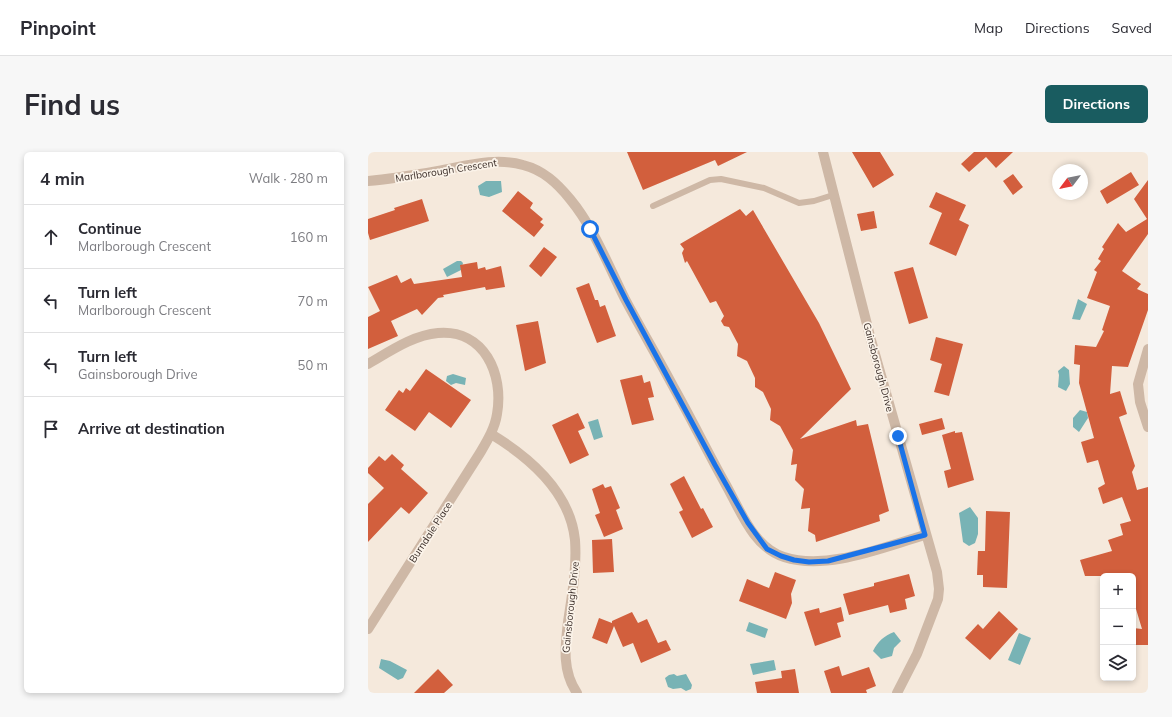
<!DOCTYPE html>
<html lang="en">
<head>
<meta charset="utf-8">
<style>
	:root { --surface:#fff; --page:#f7f7f7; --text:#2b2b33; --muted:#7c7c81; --line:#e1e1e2; --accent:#195c60 }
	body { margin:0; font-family:Mulish,sans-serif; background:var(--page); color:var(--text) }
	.controls { position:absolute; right:12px; bottom:12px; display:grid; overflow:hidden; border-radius:6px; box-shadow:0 2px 6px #0003 }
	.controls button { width:36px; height:36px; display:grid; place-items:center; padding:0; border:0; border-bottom:1px solid var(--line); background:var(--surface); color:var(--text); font:20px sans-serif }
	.compass { position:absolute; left:684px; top:12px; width:36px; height:36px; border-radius:50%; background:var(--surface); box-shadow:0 2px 6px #0003; rotate:238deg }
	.stop { position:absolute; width:12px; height:12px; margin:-9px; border:3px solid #1a73e8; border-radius:50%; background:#fff }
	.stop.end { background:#1a73e8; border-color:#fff; box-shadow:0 1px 4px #0008 }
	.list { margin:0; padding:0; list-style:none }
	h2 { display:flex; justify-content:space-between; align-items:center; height:52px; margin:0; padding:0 16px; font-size:17px }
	h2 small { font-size:13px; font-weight:400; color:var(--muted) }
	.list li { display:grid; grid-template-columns:26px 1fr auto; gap:12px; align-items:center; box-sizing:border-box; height:64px; padding:0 16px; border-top:1px solid var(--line) }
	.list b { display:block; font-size:15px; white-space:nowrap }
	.list p { margin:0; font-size:13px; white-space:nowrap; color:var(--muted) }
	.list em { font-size:13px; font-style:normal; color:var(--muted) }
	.icon { flex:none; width:22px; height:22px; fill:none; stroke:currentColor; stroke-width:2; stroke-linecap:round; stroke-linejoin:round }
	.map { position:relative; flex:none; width:780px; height:541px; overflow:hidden; border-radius:6px }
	header { display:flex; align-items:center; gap:24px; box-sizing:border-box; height:56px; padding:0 20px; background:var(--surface); border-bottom:1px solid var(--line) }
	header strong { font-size:19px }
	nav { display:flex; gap:22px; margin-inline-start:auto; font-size:14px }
	.intro { display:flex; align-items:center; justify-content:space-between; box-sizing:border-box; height:96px; padding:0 24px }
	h1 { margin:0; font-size:28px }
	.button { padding:10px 18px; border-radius:6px; background:var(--accent); color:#fff; font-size:14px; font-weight:700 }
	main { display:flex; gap:24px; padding:0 24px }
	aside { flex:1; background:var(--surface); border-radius:6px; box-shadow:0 2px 6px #0003 }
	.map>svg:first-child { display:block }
	.water { fill:#78b3b5 }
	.building { fill:#d25f3d }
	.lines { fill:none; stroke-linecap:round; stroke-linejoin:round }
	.service { stroke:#ceb8a6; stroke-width:6 }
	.minor { stroke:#ceb8a6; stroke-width:10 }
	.route { stroke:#1a73e8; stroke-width:5 }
	.labels { text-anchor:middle; stroke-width:3.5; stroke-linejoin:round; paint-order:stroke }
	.street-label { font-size:10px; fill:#3a2d28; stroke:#fbf3e9 }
</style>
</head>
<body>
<header>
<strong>Pinpoint</strong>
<nav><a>Map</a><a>Directions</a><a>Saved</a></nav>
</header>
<div class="intro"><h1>Find us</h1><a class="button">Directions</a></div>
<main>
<aside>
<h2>4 min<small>Walk · 280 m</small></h2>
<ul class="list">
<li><svg class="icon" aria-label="ahead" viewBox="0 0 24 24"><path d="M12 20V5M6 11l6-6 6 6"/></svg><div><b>Continue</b><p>Marlborough Crescent</p></div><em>160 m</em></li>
<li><svg class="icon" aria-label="left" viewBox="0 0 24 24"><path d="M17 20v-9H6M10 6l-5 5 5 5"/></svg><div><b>Turn left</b><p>Marlborough Crescent</p></div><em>70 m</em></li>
<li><svg class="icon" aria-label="left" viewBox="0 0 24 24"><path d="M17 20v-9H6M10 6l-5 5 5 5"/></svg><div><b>Turn left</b><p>Gainsborough Drive</p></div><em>50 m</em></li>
<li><svg class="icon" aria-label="arrive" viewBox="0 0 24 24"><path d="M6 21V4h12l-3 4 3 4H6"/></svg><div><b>Arrive at destination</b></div></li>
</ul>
</aside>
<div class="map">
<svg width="780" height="541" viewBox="0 0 780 541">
	<rect width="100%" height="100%" fill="#f5e9dc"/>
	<path class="water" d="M118,29h15l1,11 -13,5 -9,-2 -2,-9z
		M89,109h4l2,2 -2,7 -14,7 -4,-8z
		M710,147l9,5 -7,16 -8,-1z
		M696,214l5,4 1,14 -4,7 -8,-4 1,-12 -1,-4z
		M85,222l13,4 -1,7 -9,-2 -5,2 -5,-4 1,-5z
		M712,258l7,2 1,6 -9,14 -6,-5v-9z
		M230,267l5,18 -9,3 -6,-18z
		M602,355l8,11v16l-3,9 -6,3 -6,-4 -4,-29z
		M381,470l19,7 -3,9 -19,-7z
		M526,480l7,9 -7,7 -2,8 -11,3 -8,-8c5,-10 11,-15 21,-19z
		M651,481l12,5 -11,27 -12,-5z
		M13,507l9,2 17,9 -4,8 -5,2 -19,-12z
		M406,508l2,10 -23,5 -3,-11z
		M306,522l3,2 9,-2 6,11 -1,4 -5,2 -5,-3 -8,1 -5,-2 -3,-9 4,-3z"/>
	<path class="building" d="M259,0h120l-29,14 -3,-6 -72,30z
		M484,0h28l14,23 -21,13z
		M606,0h39l-17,16 -10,-11 -17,15 -8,-8z
		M763,20l8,13 -32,19 -7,-13z
		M645,22l10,13 -10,8 -10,-14z
		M780,28v54l-26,37 19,13 -4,5 11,5v16l-20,57 -16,-1 -2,28 10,-3 7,23 -8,3 16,49 -3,6 5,18 11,-3v158h-15v-17l9,1 -9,-30v-23h-48l-5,-16 32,-9 -4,-11 15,-5 -3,-11 11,-3 -9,-24 -19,7 -5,-16 7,-4 -7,-24 -11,3 -6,-21 13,-4 -15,-55 1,-18 -6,-1 1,-19 21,2 8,-16 -2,-1 8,-24 -23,-8 10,-26 -3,-2 7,-9 -3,-2 6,-10 -2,-2 16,-24 8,9 21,-13 -13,-20z
		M150,39l15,12 -3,5 13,11 -3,3 4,3 -10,12 -32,-26z
		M568,40l30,13 -7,15 10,5 -13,31 -27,-12 13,-31 -13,-6z
		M54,47l7,22 -59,19 -2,-7v-14l27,-9 -1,-2z
		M372,57l6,7 7,-6 66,113 32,66 -51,50 56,-19 1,6 11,-2 21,87 -10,4 1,6 -64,21 -1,-7 -7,-4 2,-23 -9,1 3,-20 -9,-9 2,-16 -6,1 2,-15 -13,-24 -10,-6 1,-11 -8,-17 -8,-5v-9l-8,-17 -10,-5 1,-12 -9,-17 -5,-1 -3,-5 3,-5 -8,-15 -6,2 -23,-42 -2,2 -3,-10 2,-4 -4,-5z
		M506,59l3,17 -16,3 -4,-17z
		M176,95l13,10 -16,20 -12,-11z
		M109,110l1,7 7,-2 1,3 15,-4 4,21 -19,3 -1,-3 -42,8 1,2 -6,1 -16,17 -5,-6 -26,12 7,15 -30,13v-32l12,-6 -12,-24 29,-12 4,8 10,-5 3,6 48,-7 -2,-12z
		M545,115l15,51 -19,6 -15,-52z
		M221,131l6,17h3l2,7 5,-2 11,31 -19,7 -21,-55z
		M170,169l8,42 -21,8 -9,-46z
		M568,185l27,7 -14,52 -15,-4 8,-28 -12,-4z
		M58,217l45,31 -20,28 -22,-16 -14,19 -30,-21 14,-20 4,3 3,-5 4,3z
		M274,223l2,8 6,-2 4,16 -6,1 6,22 -22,5 -12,-45z
		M210,261l7,15 -7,3 11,24 -19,9 -18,-39z
		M574,266l3,11 -23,6 -3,-11z
		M587,279v2l7,-1 12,48 -26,8 -4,-17 7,-2 -9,-34z
		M24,302l12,11 -3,4 27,24 -19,21 -8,-7 -33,35v-38l16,-16 -16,-15v-5l11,-12 6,5z
		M316,324l17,33 2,-1 10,19 -21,11 -13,-26 4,-2 -13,-26z
		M235,332l2,4 6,-2 9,22 -4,2 7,19 -19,8 -9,-22 5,-2 -8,-24z
		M618,359l24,1 -3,76 -24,-1v-12h-6l1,-24h7z
		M244,387l2,33 -21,1 -1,-33z
		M407,420l21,8 -5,14 1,9 -6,16 -47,-18 8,-22 22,9z
		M541,422l6,22 -10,3 2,10 -17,4 -2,-8 -39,10 -6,-21 31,-8v-3z
		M473,455l3,14 -7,2 4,14 -26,9 -11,-34 15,-4 1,5z
		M631,459l19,18 -28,31 -25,-22 13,-14 5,5z
		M264,460l6,11 9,-4 11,24 8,-3 5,10 -30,13 -8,-20 -10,4 -9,-21 -7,18 -15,-6 7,-20 13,5v-2z
		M471,514l3,10 27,-9 7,19 -10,4 1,3h-36l-7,-22z
		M70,517l15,16 -9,8h-30z
		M427,517l4,24h-42l-2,-11 27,-4 -1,-7z"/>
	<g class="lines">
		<path class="service" d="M285,54l57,-26 11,-1 43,9 35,15 15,-2 19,-6"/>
		<path class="minor" d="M455,0l48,188 66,232 2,17 -1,10 -21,55 -20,39
			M0,29c24,-2 47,-6 70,-10 28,-5 57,-14 85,-6 20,5 34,18 47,34 24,29 38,66 55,100 16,30 33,59 49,89 18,32 34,65 52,97 14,25 28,63 58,72 43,14 99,-10 141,-22
			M780,197l-10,35 2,18 8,25
			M0,212c21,-12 45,-29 70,-31 46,-4 66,41 59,81 -2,14 -10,27 -17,39l-112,176
			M123,282c38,23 79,58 84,106 2,28 -3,55 -7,82 -3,25 -6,49 9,71"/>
	</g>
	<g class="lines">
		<path class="route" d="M222,77l36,71 89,165 33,58 19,26 14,7 13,4 15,2 19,-1 97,-26 -27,-99"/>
	</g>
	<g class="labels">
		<g class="street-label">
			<text transform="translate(78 18) rotate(-9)" y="4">Marlborough Crescent</text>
			<text transform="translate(511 215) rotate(75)" y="4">Gainsborough Drive</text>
			<text transform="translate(62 380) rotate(-57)" y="4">Burndale Place</text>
			<text transform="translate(202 455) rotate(-84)" y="4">Gainsborough Drive</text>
		</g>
	</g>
</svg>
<div class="controls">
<button>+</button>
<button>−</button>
<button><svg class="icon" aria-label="layers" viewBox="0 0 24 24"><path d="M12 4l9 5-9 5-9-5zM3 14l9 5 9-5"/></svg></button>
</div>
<svg class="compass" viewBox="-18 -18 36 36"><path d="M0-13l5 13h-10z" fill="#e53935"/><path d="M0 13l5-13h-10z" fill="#7c7c81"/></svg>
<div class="stop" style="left:222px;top:77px"></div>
<div class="stop end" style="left:530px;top:284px"></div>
</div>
</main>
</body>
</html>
